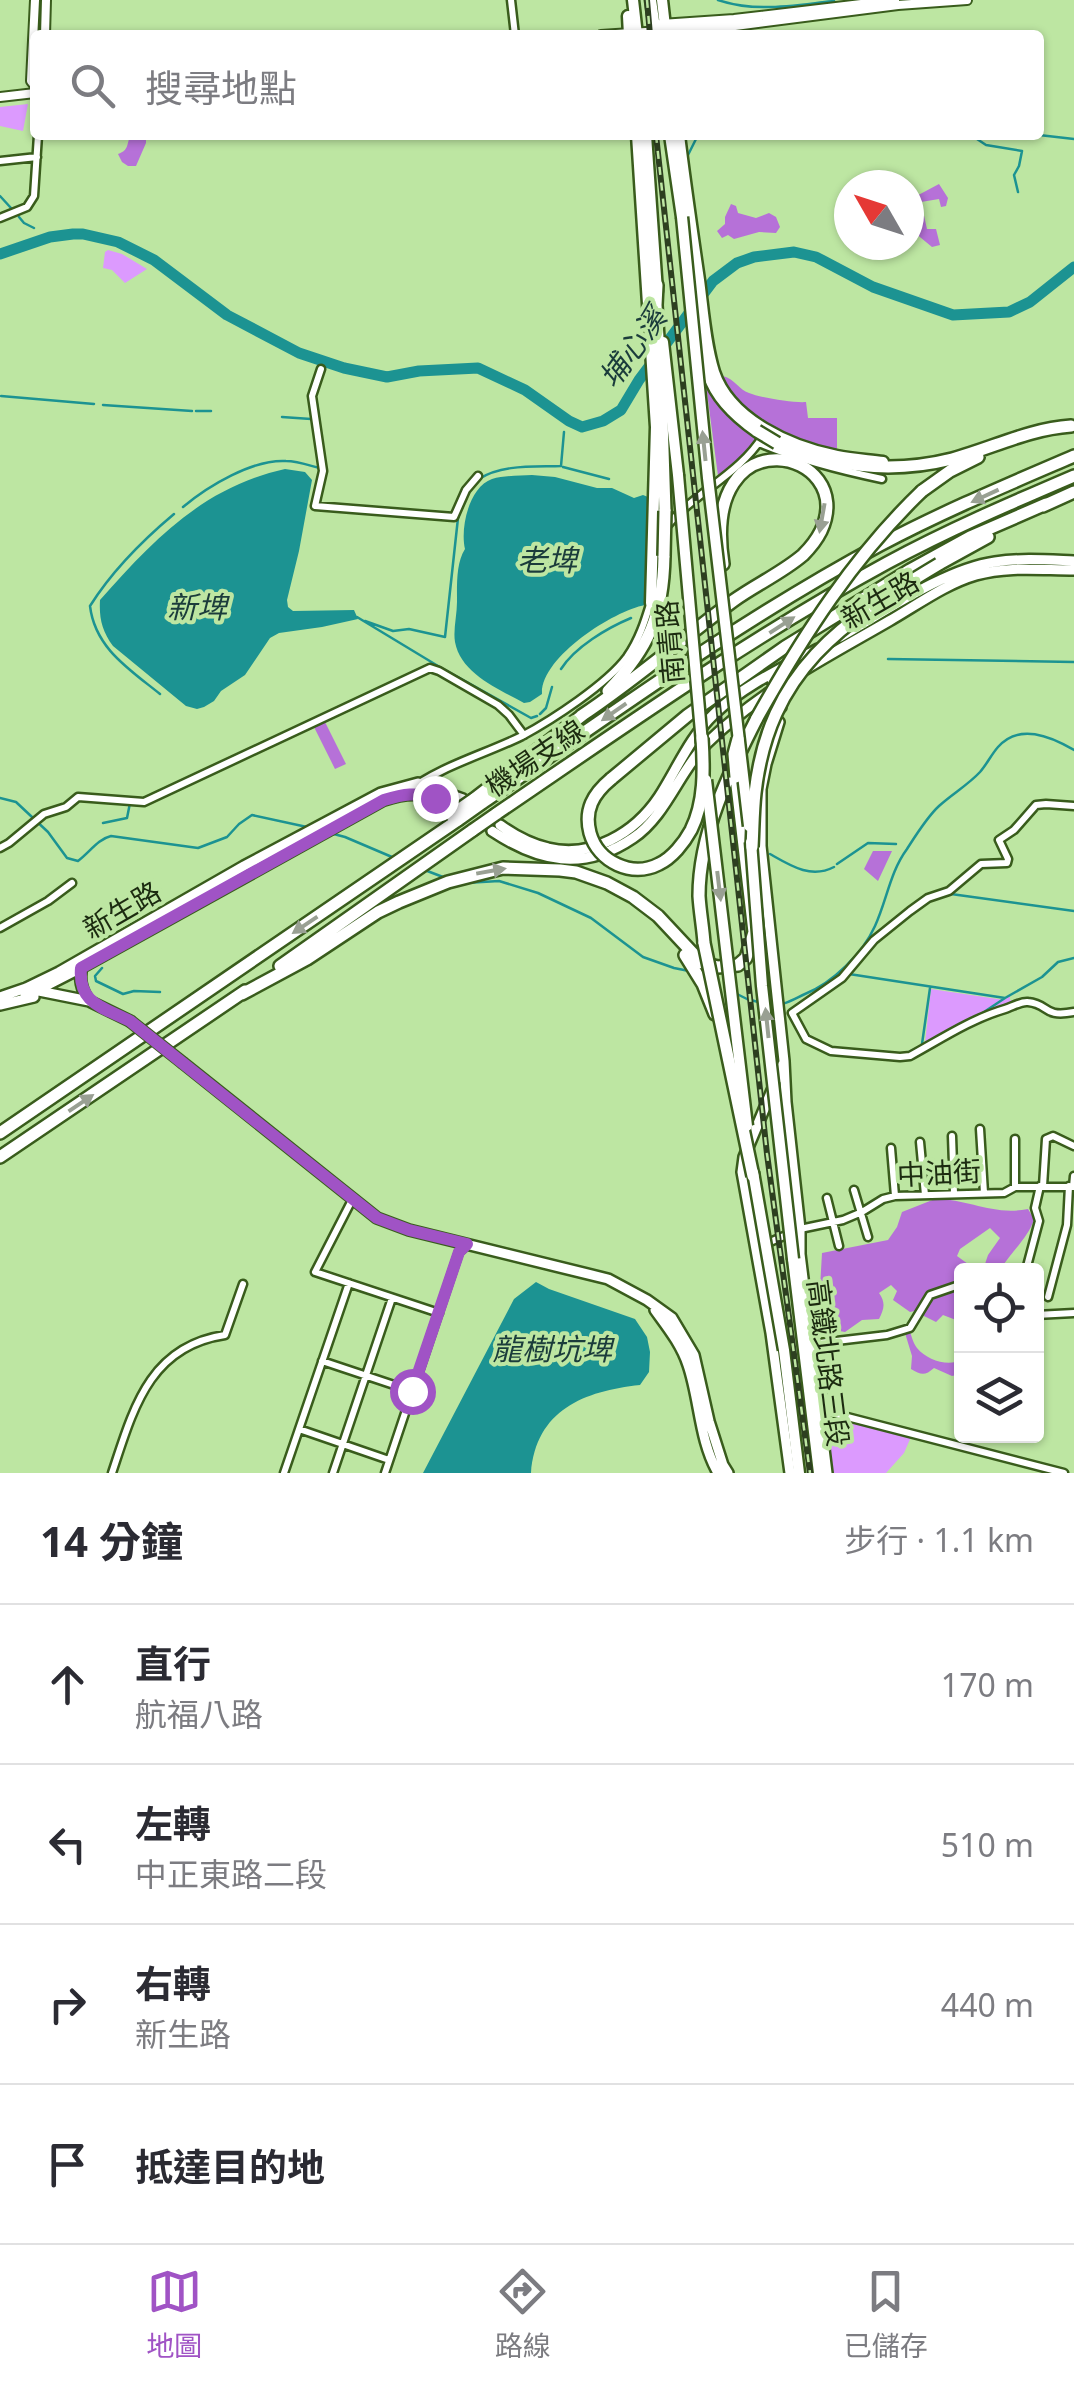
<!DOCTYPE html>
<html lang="zh-TW">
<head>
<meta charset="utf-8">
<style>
	:root { --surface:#fff; --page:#f7f7f7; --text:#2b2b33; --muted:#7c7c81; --line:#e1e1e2; --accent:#a053c5 }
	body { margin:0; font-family:"Noto Sans","Noto Sans TC",sans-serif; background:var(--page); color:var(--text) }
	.controls { position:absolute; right:30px; bottom:30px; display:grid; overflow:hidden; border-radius:10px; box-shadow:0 2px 8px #0004 }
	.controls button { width:90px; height:90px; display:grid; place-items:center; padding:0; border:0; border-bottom:2px solid var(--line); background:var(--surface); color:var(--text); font:50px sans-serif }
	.compass { position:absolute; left:834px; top:170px; width:90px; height:90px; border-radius:50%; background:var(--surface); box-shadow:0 2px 8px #0004; rotate:309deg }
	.stop { position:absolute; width:30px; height:30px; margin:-22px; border:8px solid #a053c5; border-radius:50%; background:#fff }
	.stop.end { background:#a053c5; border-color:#fff; box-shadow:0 2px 10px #0008 }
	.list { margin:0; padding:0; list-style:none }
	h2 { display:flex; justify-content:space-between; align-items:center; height:130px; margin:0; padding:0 40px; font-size:42px }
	h2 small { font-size:32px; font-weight:400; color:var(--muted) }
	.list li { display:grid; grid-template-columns:65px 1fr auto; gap:30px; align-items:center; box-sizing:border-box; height:160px; padding:0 40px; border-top:2px solid var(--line) }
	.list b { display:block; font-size:38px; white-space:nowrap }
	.list p { margin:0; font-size:32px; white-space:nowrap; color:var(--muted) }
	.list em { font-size:32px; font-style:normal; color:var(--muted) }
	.icon { flex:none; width:55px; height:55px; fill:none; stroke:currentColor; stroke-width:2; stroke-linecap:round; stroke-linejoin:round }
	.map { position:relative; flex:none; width:1074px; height:1473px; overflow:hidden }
	.search { position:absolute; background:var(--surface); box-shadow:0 2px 8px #0004; left:30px; right:30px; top:30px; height:110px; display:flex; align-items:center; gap:25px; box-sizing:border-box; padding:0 35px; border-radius:10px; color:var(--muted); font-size:38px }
	.sheet { height:770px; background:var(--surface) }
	nav { display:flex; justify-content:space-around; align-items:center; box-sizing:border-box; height:140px; border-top:2px solid var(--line); background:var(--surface); font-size:28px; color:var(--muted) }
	nav a { display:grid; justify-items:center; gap:5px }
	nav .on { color:var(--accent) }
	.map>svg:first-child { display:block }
	.green { fill:#dc9afe }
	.forest { fill:#b671d8 }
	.water { fill:#1c9392 }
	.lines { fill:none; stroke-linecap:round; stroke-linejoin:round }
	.stream { stroke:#1c9392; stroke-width:2.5 }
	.river { stroke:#1c9392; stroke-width:11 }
	.minor-casing { stroke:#395c1c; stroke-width:11 }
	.tertiary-casing { stroke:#395c1c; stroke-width:12 }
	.secondary-casing { stroke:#395c1c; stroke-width:14 }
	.primary-casing { stroke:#395c1c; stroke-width:15 }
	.motorway-casing { stroke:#395c1c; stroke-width:16 }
	.minor { stroke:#fff; stroke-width:6 }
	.tertiary { stroke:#fff; stroke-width:8 }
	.secondary { stroke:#fff; stroke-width:9 }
	.primary { stroke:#fff; stroke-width:10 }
	.motorway { stroke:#fff; stroke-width:11 }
	.rail-casing { stroke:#2d3f20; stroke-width:6 }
	.rail { stroke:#bde6a2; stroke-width:2.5; stroke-dasharray:8; stroke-linecap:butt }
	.secondary-bridge-casing { stroke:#395c1c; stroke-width:14; stroke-linecap:butt }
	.primary-bridge-casing { stroke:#395c1c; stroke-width:15; stroke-linecap:butt }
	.motorway-bridge-casing { stroke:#395c1c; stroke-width:16; stroke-linecap:butt }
	.secondary-bridge { stroke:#fff; stroke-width:9 }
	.primary-bridge { stroke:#fff; stroke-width:10 }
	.motorway-bridge { stroke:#fff; stroke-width:11 }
	.oneway { fill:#99a093 }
	.route { stroke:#a053c5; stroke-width:12 }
	.labels { text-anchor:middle; stroke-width:8; stroke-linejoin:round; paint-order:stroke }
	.street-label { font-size:28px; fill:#1c2b10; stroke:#bde6a2 }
	.water-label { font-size:30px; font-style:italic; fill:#1b3c3b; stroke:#bde6a2 }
</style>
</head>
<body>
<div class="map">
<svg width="1074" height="1473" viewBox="0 0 1074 1473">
	<rect width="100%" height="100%" fill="#bde6a2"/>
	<path class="green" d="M28,104l-5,27 -23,-5v-19z
		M108,250l14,4 25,15 -22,14 -13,-13 -9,-2 2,-16z
		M931,989l73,11 6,-4v4l6,1 -31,10 -60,32z
		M830,1416l81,21 -7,16 -18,20h-54l-8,-51h5z"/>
	<path class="forest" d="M131,135l15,1v7l-10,23h-8l-6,-4 -4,-8c12,-4 8,-11 13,-19z
		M939,184l9,14 -2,8 -5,1 -2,-8 -18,3 6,27h9l4,16 -8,2 -23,-19v-28z
		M731,204l5,2 2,7 18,5 13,-5 7,4 4,10 -4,6 -17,-1 -25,7 -6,-4 -6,3 -5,-7 8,-7v-7z
		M723,376c12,3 16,14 26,17 12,5 45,10 57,9l2,16h29v34c-15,-4 -31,-8 -46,-14 -21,-9 -63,-38 -68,-62z
		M706,385l14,20 14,15 24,18 -18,22 -22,16z
		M324,720l22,44 -11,5 -22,-44z
		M873,851h19l-14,30 -14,-12z
		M935,1199c34,0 58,17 93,10l6,10c-5,18 -23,33 -34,51h-17l5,-15 12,-17 -10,-10 -30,21 -3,7 11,8 4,6h-10l-1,68c-8,-5 -6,-10 -5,-18l-13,-5 -7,7 -12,-6 -1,-7 -13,3 -17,-12 4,-9 -6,-6 -12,8c7,10 5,16 0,26l-17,1 -17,12 -11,-2 -15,-9 -1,-9 5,-14 -3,-10 2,-35 66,-13 9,-13 5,-15z
		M910,1332c2,5 3,11 7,16 10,12 31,19 44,12v14l-9,2 -18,-8c-9,8 -13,7 -23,1l1,-13 -7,-23z"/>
	<path class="water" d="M285,469l20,3 7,8 -13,71 -12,49 1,7 5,4 61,-1 4,9 -36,8 -43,6 -9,5 -25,37 -24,16 -7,10 -10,6 -7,2 -11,-3 -73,-60c-11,-15 -14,-28 -13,-46 54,-61 104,-113 185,-131z
		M532,475l23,2 42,11h15l22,10 9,-3 5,2 -3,108c-32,6 -105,53 -103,89l-12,8 -6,1c-25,-14 -63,-29 -69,-61 -2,-12 2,-27 2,-40 0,-17 -1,-39 8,-53 -5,-21 4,-62 27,-70 12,-4 28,-3 40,-4z
		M536,1282l13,7 86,30 12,18 3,15 -1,20 -9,13c-56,6 -104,25 -109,88h-108l91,-174z"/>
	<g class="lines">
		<path class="stream" d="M718,0c38,13 77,5 116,1
			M971,135l15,10 36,6 -3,15 -5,9 4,17
			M1039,135l35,4
			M687,157l11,-22
			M0,196l11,12
			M19,217l5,6 10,5
			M1,396l93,8
			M317,404l2,15
			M103,405l89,6
			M196,411h15
			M282,417l29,2
			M563,467l46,12
			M479,479c23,-15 56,-12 82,-13l3,-34
			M183,507c25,-21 70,-48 103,-46 11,0 22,4 33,7
			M357,617l81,49 93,52 6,-2
			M365,621l28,10 16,-2 36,8 13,-119 4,-12
			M888,659l186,3
			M561,669c14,-22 46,-41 70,-51
			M160,694c-31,-25 -65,-46 -70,-88 22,-35 53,-66 84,-92
			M540,714l6,-6 6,-21
			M0,798l16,4 32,30 19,26 11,3c11,-8 20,-22 33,-25l87,12 29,-11 12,-13 13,-9 55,12
			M103,823l24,-5 3,-15
			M330,833l15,4 47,20
			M770,854c21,12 41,25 64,13
			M837,864l31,-21 28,1
			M422,869l21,8
			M465,883l34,-2 39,12 53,25 52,39 31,11 15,3
			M945,896l6,-2 123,17
			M102,968l-7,8 1,5 27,13 11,-3 26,1
			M849,974l156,24 37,-21 16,-15 16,-4
			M737,994l10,5 15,4
			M769,1005c13,2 25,-6 36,-11 28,-11 58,-41 70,-68 12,-26 15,-54 32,-77 9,-14 20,-32 32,-43 13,-12 29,-21 41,-34 7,-8 11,-17 18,-25 21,-24 52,-11 76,3
			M978,1016l27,-18
			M922,1044l8,-56
			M897,1054l10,-1 16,-8"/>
		<path class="river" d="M0,254l50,-17 23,-3h10l35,8 36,18 73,55 72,38 45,15 43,9 32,-6 59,-3 47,22 44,31 13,6 21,-6 18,-11 18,-30 74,-99 24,-18 17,-6 40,-5 22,5 57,30 80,28 56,-3 21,-10 44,-35"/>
		<defs>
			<path id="minor" d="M511,0l4,35
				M0,161l37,-4
				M0,218l27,-11 7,-11 4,-61
				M321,369l-9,27 11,75 -8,35 139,11 12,-27 12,-14
				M759,443c40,17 80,27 123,36
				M667,526c28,-34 73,-52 96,-90
				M405,793c35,-27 78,-38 117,-57 30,-16 85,-52 105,-79 12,-17 18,-36 24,-56
				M1074,806l-28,-2 -10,1 -22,25 -15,10 9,19 -1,4 -26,1 -32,27 -21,7 -18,13 -36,29 -32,38 -50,35 14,26 25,12 69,6 10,-1c31,-17 61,-37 95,-47 7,-2 16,-8 23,-7 22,2 14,16 46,10
				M0,848l9,-5 35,-29 22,-7 12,-10 66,5 286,-134 9,3 59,34 11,10 15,20
				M0,928l48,-27 24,-18
				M980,1129l4,64
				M952,1136l2,57
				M1015,1139v48
				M920,1142l5,53
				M891,1148l4,48
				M1043,1186l3,-47 7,-3 21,10
				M1073,1187l1,-11
				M854,1190l14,47
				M353,1198l-38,74 124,41
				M827,1198l12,48
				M756,1248l44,-19 43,-9 19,-8 21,-13 12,-3 109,-3 11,-6h59
				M1026,1270l13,-49 -4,-13 5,-22
				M1048,1297l19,-72 2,-39
				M1036,1315l38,-2
				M835,1341l-5,18 -11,15 9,38 236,61
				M811,1344l76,-9 23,-7 20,-33 32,-11
				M322,1361l90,30
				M299,1429l90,31
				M112,1473c21,-63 37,-127 113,-138l18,-51
				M284,1473l65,-190
				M333,1473l59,-175
				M385,1473l74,-221 8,-7"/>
			<path id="tertiary" d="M35,0l-4,81 4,5
				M661,24l73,-5 161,-19
				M45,35l1,-35
				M601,35l134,-9 163,-21 69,-5
				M0,97l35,-4"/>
			<path id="secondary" d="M840,637c44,-25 105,-68 155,-75 26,-4 53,-2 79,-1
				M770,675l11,26v6
				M779,722l-13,42 -5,25v57l23,215 2,41 14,127v25l27,219
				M500,825c14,10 30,19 48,23 43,11 87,-15 111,-51 18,-28 31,-60 55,-83 29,-28 68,-46 104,-65
				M492,831c47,31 91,41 141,7 33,-22 46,-67 74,-95 53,-52 118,-85 182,-122 28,-16 56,-37 87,-46 32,-9 65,-5 98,-5
				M82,966c-3,13 -1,23 7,35
				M34,990l55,11 41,20
				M25,994l11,-3 45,-23 303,-168c30,-10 43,-6 71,6
				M0,997l26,-9 33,-16 185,-106 137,-73 37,-10 45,16
				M0,1005l34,-8
				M183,1063l194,155 32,12 199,49 39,21 25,18 22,37 15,66 14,44 5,8
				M783,1064l-39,93 -2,15 29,161 19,140
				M655,1310c13,18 26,34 33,55 12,35 11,75 30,108"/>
			<path id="primary" d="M633,0l4,35
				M651,0l5,35
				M662,0l4,35
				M628,16l1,19
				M637,135l19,292 -5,176
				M646,135l11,156
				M670,135l12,82
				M679,135c6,49 13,97 20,145 4,30 6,63 15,92 16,48 77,75 123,84 15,3 31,4 46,6
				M663,342l15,133
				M793,1259l26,214
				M784,1350l15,123"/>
			<path id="motorway" d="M657,285l-1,20 5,83 4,123
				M692,312c10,22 9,42 17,63 8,24 28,42 48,56
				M777,443c56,24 115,31 175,16 41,-11 76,-30 119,-33
				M922,491l28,-20 28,-14
				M1043,506l31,-14
				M939,564l49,-27
				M608,691c41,-43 55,-76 56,-135
				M581,716c53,-35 101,-77 152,-115 22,-16 49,-28 70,-46 7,-7 14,-16 18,-24 38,-82 -122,-119 -98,33
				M611,779l77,-64 97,-68 125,-77 60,-33 76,-33
				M474,799l110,-85
				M482,803c130,-89 258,-183 398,-258 62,-33 129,-61 194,-89
				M496,814c128,-87 255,-177 391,-251 61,-33 124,-60 187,-87
				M704,943c-1,-15 -4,-31 -5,-47 0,-63 30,-123 58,-178
				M685,955l18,29 12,30
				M280,966l193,-136
				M242,994l65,-35 71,-47 21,-10 49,-20 55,-14 57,2 16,2 31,11 26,14 25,19 44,47 16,4 20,-2 8,-7 8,-26 -18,-155
				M0,1133l458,-313
				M0,1157l245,-166"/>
		</defs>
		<use href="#minor" class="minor-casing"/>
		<use href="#tertiary" class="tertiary-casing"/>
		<use href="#secondary" class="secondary-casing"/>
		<use href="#primary" class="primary-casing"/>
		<use href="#motorway" class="motorway-casing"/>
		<use href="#minor" class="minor"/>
		<use href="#tertiary" class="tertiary"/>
		<use href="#secondary" class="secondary"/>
		<use href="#primary" class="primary"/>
		<use href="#motorway" class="motorway"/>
		<defs>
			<path id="rail" d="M647,0l3,35
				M656,135l111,1019 43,319"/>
		</defs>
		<use href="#rail" class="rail-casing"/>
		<use href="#rail" class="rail"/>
		<defs>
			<path id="secondary-bridge" d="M130,1021l53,42"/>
			<path id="primary-bridge" d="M682,217l26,261 41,348
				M678,475l24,268
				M706,780l41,346
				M751,842l11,144 31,273
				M753,1172l31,178"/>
			<path id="motorway-bridge" d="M757,431l20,12
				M664,556l1,-45
				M757,718c46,-82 97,-162 165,-227
				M736,777l-2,-23 4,-15
				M611,779c-18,15 -27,31 -21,54 8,29 42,45 69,31 13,-6 25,-21 32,-34 14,-28 13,-61 11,-92
				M451,815l23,-16
				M458,820l24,-17
				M473,830l23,-16
				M752,847c1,-18 1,-36 3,-54 14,-123 87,-171 184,-229
				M704,943l49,233"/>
		</defs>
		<use href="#secondary-bridge" class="secondary-bridge-casing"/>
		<use href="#primary-bridge" class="primary-bridge-casing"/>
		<use href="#motorway-bridge" class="motorway-bridge-casing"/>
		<use href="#secondary-bridge" class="secondary-bridge"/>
		<use href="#primary-bridge" class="primary-bridge"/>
		<use href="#motorway-bridge" class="motorway-bridge"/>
	</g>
	<defs><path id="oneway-solid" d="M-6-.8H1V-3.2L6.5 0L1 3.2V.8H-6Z" transform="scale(2.5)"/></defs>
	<g class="oneway">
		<use href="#oneway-solid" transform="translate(704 446) rotate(-96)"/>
		<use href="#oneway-solid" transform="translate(985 496) rotate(155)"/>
		<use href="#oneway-solid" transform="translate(822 518) rotate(100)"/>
		<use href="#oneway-solid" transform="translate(782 625) rotate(-33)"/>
		<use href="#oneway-solid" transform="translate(614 712) rotate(145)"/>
		<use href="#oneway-solid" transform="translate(491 871) rotate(-10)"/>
		<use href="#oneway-solid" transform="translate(719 886) rotate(83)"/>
		<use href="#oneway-solid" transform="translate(305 925) rotate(146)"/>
		<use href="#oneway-solid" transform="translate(767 1023) rotate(-96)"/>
		<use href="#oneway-solid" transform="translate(81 1103) rotate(-34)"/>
	</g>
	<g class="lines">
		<path class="route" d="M412,1391l47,-139 8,-8 -58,-14 -32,-12 -247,-197c-27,-14 -52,-17 -49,-53l303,-168c20,-6 32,-8 51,-2"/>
	</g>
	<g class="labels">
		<g class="street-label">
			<text transform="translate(880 600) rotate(-30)" y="10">新生路</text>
			<text transform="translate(670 642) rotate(-95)" y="10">南青路</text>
			<text transform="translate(535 758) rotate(-34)" y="10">機場支線</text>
			<text transform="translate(122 910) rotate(-30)" y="10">新生路</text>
			<text transform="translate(939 1173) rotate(-3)" y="10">中油街</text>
			<text transform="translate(828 1363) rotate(83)" y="10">高鐵北路三段</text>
		</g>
		<g class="water-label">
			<text transform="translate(633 348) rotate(-54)" y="10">埔心溪</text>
			<text x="547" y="571">老埤</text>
			<text x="197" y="618">新埤</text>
			<text x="552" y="1360">龍樹坑埤</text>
		</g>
	</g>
</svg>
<div class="controls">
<button><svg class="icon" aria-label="locate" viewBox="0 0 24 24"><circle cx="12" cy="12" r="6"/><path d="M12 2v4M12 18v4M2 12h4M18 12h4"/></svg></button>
<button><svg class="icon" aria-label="layers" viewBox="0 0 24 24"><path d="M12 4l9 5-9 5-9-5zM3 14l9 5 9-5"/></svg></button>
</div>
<svg class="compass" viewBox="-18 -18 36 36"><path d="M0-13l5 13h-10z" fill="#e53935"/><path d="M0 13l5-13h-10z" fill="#7c7c81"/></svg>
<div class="stop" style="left:412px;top:1391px"></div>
<div class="stop end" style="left:435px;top:798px"></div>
<div class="search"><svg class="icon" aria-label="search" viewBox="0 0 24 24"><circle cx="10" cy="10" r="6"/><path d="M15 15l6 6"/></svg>搜尋地點</div>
</div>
<section class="sheet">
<h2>14 分鐘<small>步行 · 1.1 km</small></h2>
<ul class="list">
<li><svg class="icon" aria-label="ahead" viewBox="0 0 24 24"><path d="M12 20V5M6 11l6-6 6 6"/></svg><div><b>直行</b><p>航福八路</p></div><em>170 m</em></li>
<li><svg class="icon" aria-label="left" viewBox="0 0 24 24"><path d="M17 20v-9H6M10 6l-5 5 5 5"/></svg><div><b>左轉</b><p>中正東路二段</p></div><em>510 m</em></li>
<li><svg class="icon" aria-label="right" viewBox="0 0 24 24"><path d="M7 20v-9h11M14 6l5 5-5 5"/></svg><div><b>右轉</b><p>新生路</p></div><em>440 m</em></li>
<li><svg class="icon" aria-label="arrive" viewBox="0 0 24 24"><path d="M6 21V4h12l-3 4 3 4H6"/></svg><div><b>抵達目的地</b></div></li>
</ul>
</section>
<nav>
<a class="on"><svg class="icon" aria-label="map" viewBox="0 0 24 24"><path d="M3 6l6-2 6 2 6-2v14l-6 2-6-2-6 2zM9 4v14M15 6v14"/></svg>地圖</a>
<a><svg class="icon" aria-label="directions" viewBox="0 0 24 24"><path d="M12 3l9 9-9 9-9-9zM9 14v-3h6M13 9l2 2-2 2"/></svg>路線</a>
<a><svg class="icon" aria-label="saved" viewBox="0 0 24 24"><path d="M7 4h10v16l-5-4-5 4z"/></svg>已儲存</a>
</nav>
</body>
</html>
